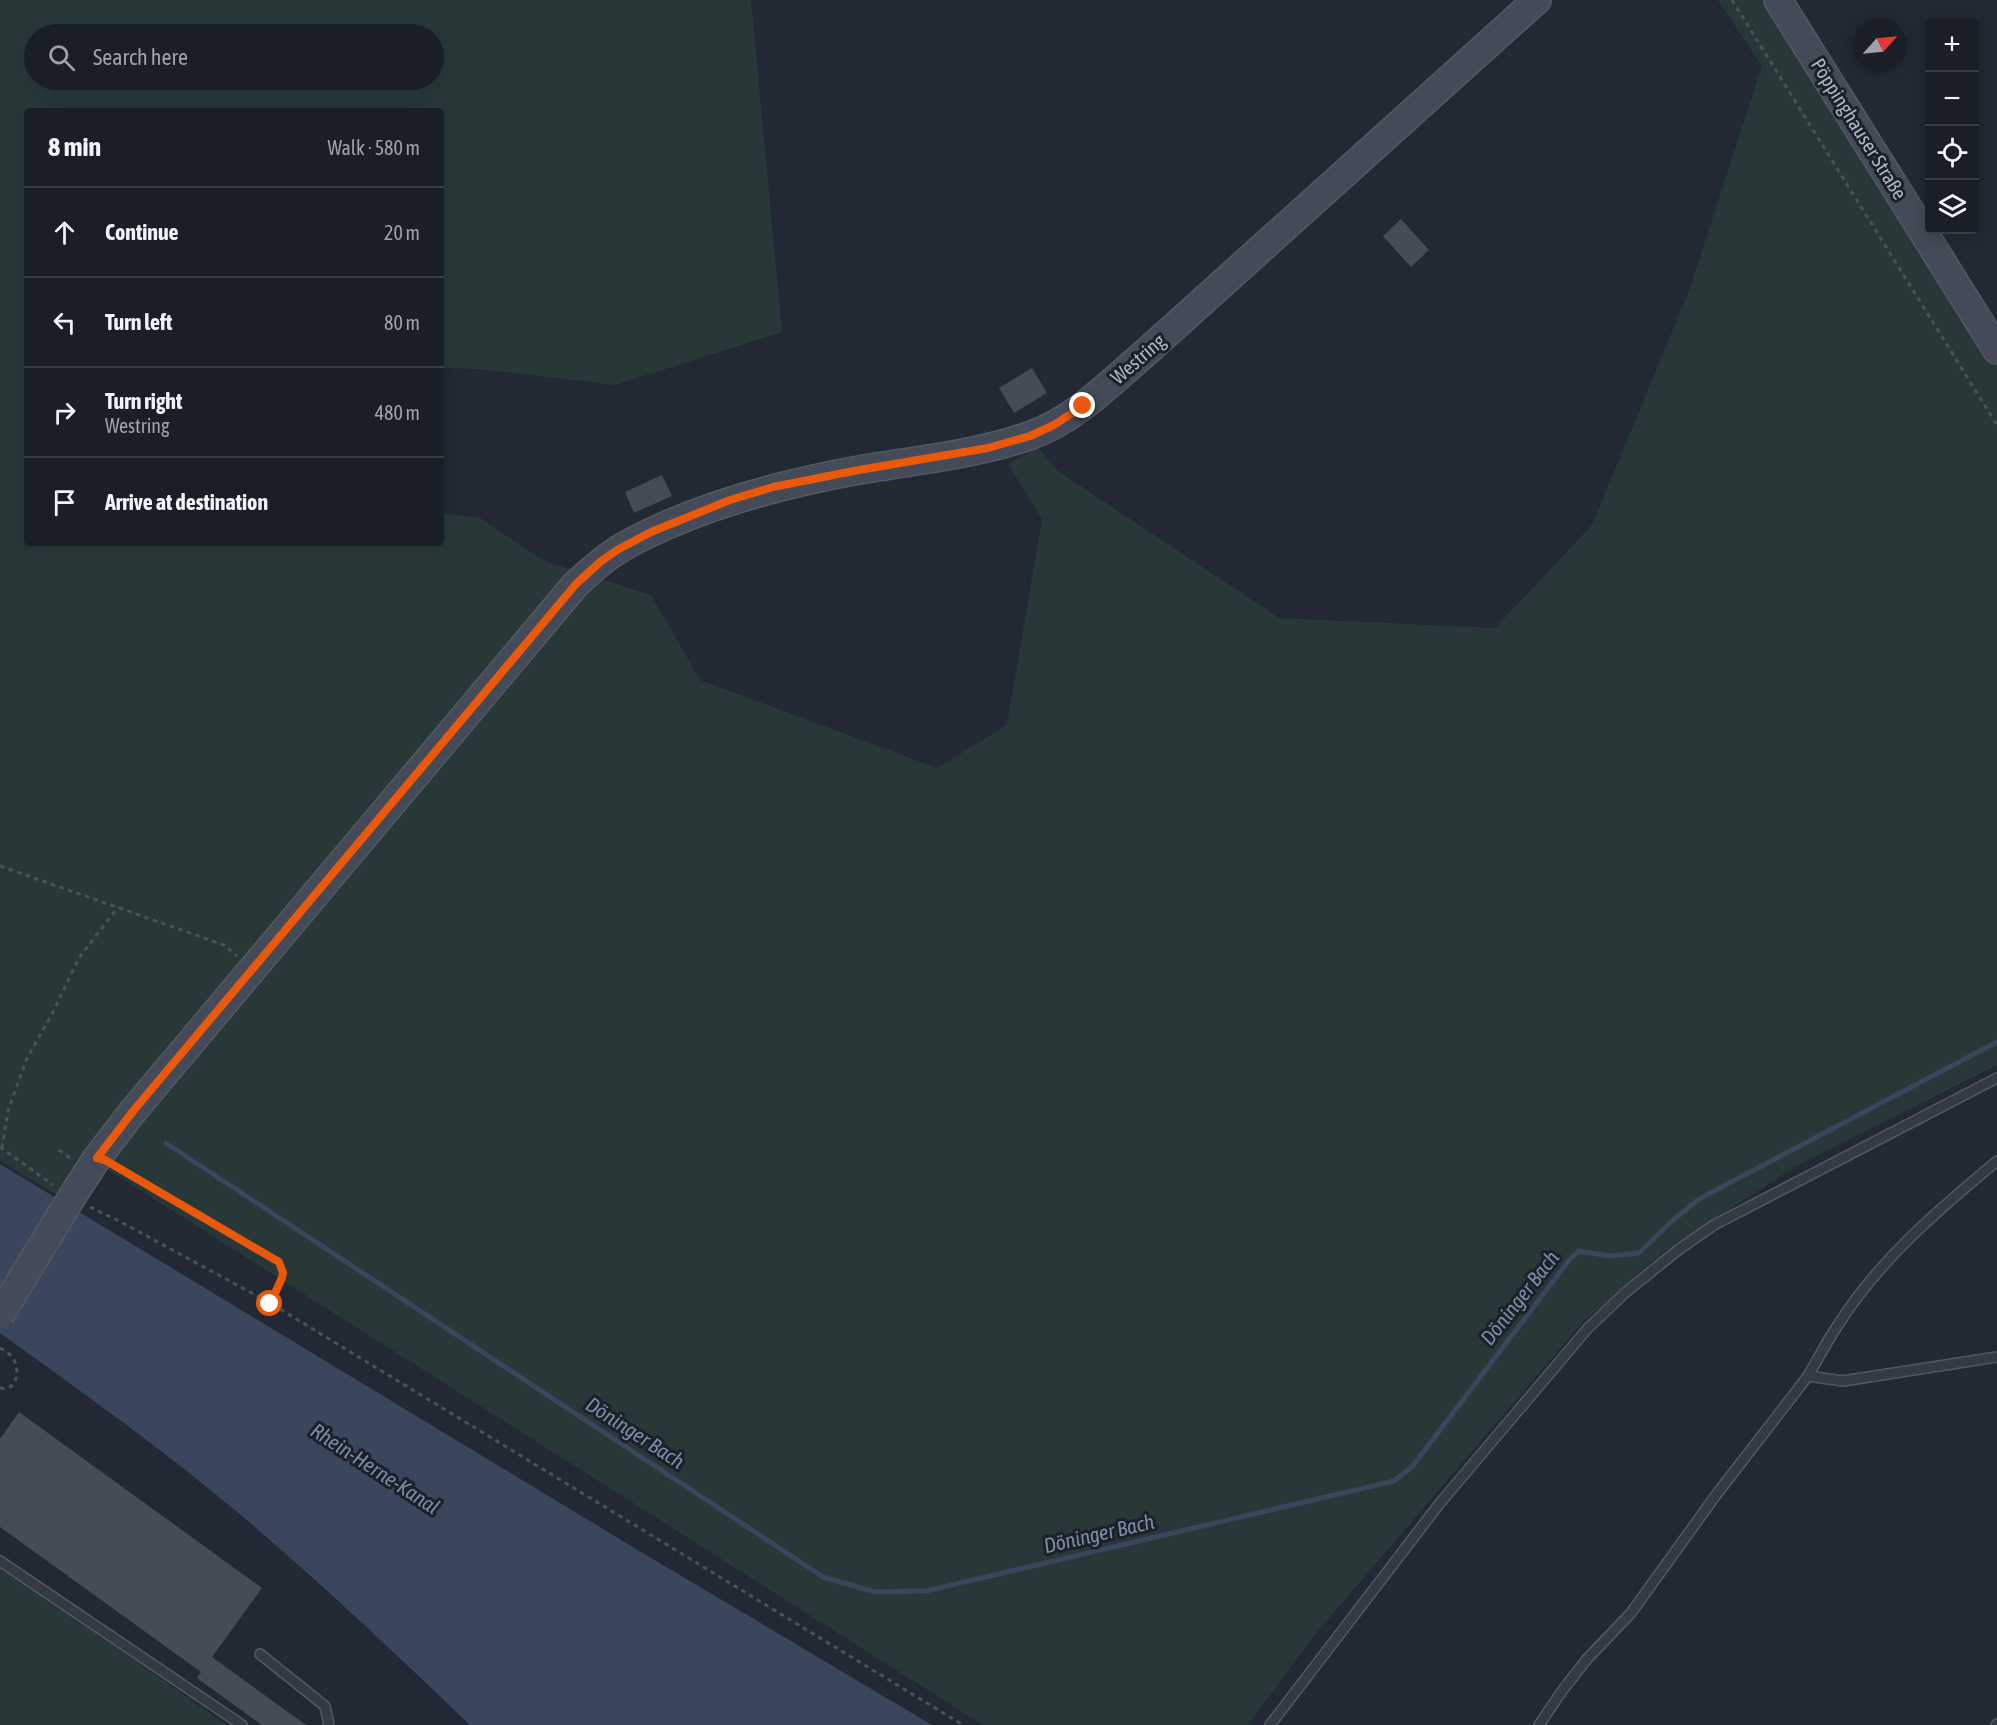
<!DOCTYPE html>
<html lang="en">
<head>
<meta charset="utf-8">
<style>
	:root { --surface:#1a1f27; --page:#272c33; --text:#f1f3f6; --muted:#9fa2a7; --line:#383d44 }
	body { margin:0; font-family:"Asap Condensed",sans-serif; background:var(--page); color:var(--text) }
	.controls { position:absolute; right:18px; top:18px; display:grid; overflow:hidden; border-radius:6px; box-shadow:0 3px 15px #0003 }
	.controls button { width:54px; height:54px; display:grid; place-items:center; padding:0; border:0; border-bottom:2px solid var(--line); background:var(--surface); color:var(--text); font:30px sans-serif }
	.compass { position:absolute; left:1853px; top:18px; width:54px; height:54px; border-radius:50%; background:var(--surface); box-shadow:0 3px 15px #0003; rotate:63deg }
	.stop { position:absolute; width:18px; height:18px; margin:-14px; border:4px solid #ea580c; border-radius:50%; background:#fff }
	.stop.end { background:#ea580c; border-color:#fff; box-shadow:0 2px 6px #0008 }
	.list { margin:0; padding:0; list-style:none }
	h2 { display:flex; justify-content:space-between; align-items:center; height:78px; margin:0; padding:0 24px; font-size:26px }
	h2 small { font-size:20px; font-weight:400; color:var(--muted) }
	.list li { display:grid; grid-template-columns:39px 1fr auto; gap:18px; align-items:center; box-sizing:border-box; height:90px; padding:0 24px; border-top:2px solid var(--line) }
	.list b { display:block; font-size:22px; white-space:nowrap }
	.list p { margin:0; font-size:20px; white-space:nowrap; color:var(--muted) }
	.list em { font-size:20px; font-style:normal; color:var(--muted) }
	.icon { flex:none; width:33px; height:33px; fill:none; stroke:currentColor; stroke-width:2; stroke-linecap:round; stroke-linejoin:round }
	.map { position:relative; flex:none; width:1997px; height:1725px; overflow:hidden }
	.search { position:absolute; background:var(--surface); box-shadow:0 3px 15px #0003; left:24px; top:24px; width:420px; height:66px; display:flex; align-items:center; gap:15px; box-sizing:border-box; padding:0 21px; border-radius:33px; color:var(--muted); font-size:22px }
	.panel { position:absolute; background:var(--surface); box-shadow:0 3px 15px #0003; left:24px; top:108px; width:420px; height:438px; border-radius:6px }
	.map>svg:first-child { display:block }
	.green { fill:#283839; fill-rule:evenodd }
	.water { fill:#39465c }
	.lines { fill:none; stroke-linecap:round; stroke-linejoin:round }
	.stream { stroke:#39465c; stroke-width:5 }
	.building { fill:#444c58 }
	.lane-casing { stroke:#535962; stroke-width:12 }
	.secondary-casing { stroke:#535962; stroke-width:30 }
	.path { stroke:#465457; stroke-width:3; stroke-dasharray:4.5 4.5; stroke-linecap:butt }
	.lane { stroke:#353b45; stroke-width:9 }
	.secondary { stroke:#444a57; stroke-width:27 }
	.secondary-bridge-casing { stroke:#535962; stroke-width:30; stroke-linecap:butt }
	.secondary-bridge { stroke:#444a57; stroke-width:27 }
	.route { stroke:#ea580c; stroke-width:8 }
	.labels { text-anchor:middle; stroke-width:6; stroke-linejoin:round; paint-order:stroke }
	.street-label { font-size:20px; fill:#b0b6c1; stroke:#1b2029 }
	.water-label { font-size:21px; font-style:italic; fill:#7c8ca7; stroke:#1b2029 }
</style>
</head>
<body>
<div class="map">
<svg width="1997" height="1725" viewBox="0 0 1997 1725">
	<rect width="100%" height="100%" fill="#222934"/>
	<path class="green" d="M0,0h751l31,332 -167,53 -135,-16 -39,-1v-257h-414v432h414v-30l39,5 64,43 107,34 49,85 237,88 70,-43 35,-206 -34,-55 30,-17 20,24 221,147 216,10 97,-103 97,-234 73,-225 -44,-66h50l229,364v701l-202,102 -132,85 -81,71 -269,314 -65,88h-265l-898,-570 -26,41 -59,-35zM34,34h400v46h-400z
		M0,1566l227,159h-227z"/>
	<path class="water" d="M0,1164l641,388 291,173h-462c-74,-71 -149,-142 -228,-209 -77,-65 -160,-124 -242,-183z"/>
	<g class="lines">
		<path class="stream" d="M166,1143l657,434 52,15 51,-1 468,-110 18,-14 158,-208 9,-8 31,5 29,-3 33,-32 27,-22 298,-157"/>
	</g>
	<path class="building" d="M1401,219l28,31 -18,17 -28,-31z
		M1032,368l15,25 -33,20 -15,-25z
		M662,475l10,21 -38,17 -9,-21z
		M19,1412l243,176 -50,69 94,68h-44l-65,-47 4,-6 -201,-145v-88z"/>
	<g class="lines">
		<defs>
			<path id="lane" d="M1997,1161c-59,49 -118,99 -159,164 -11,16 -20,34 -30,51l35,5 154,-24
				M0,1561l242,164
				M260,1654l65,52 4,19
				M1270,1725l170,-222 148,-175 38,-36 52,-42 36,-25 283,-147
				M1539,1725l23,-34 25,-32 44,-46 85,-118 92,-119
				M1996,1725l1,-1"/>
			<path id="secondary" d="M1778,0l219,350
				M75,1192l22,-34 37,-48 442,-526c13,-12 25,-23 39,-32 16,-11 35,-19 52,-27 62,-27 126,-43 192,-55 57,-10 115,-15 170,-34 44,-15 79,-51 114,-81l394,-355"/>
		</defs>
		<use href="#lane" class="lane-casing"/>
		<use href="#secondary" class="secondary-casing"/>
		<path class="path" d="M1732,0l265,425
			M0,866l224,79 13,11
			M0,1147l53,38
			M2,1148l6,-37 19,-53 25,-44 27,-56 39,-51
			M59,1150l11,8
			M117,1168l162,94 4,11 -1,5 -12,25
			M90,1207l31,15 149,81 693,422
			M0,1348c4,2 9,5 12,9 9,11 6,35 -12,31"/>
		<use href="#lane" class="lane"/>
		<use href="#secondary" class="secondary"/>
		<defs>
			<path id="secondary-bridge" d="M0,1315l75,-123"/>
		</defs>
		<use href="#secondary-bridge" class="secondary-bridge-casing"/>
		<use href="#secondary-bridge" class="secondary-bridge"/>
	</g>
	<g class="lines">
		<path class="route" d="M270,1304l12,-26 1,-5 -4,-11 -174,-102 -8,-2 37,-48 442,-526 24,-22 17,-12 34,-18 79,-32 43,-13 86,-17 129,-22 42,-12 24,-11 29,-19"/>
	</g>
	<g class="labels">
		<g class="street-label">
			<text transform="translate(1859 129) rotate(58)" y="7">Pöppinghauser Straße</text>
			<text transform="translate(1138 359) rotate(-41)" y="7">Westring</text>
		</g>
		<g class="water-label">
			<text transform="translate(1520 1298) rotate(-52)" y="7">Döninger Bach</text>
			<text transform="translate(635 1433) rotate(33)" y="7">Döninger Bach</text>
			<text transform="translate(375 1469) rotate(33)" y="7">Rhein-Herne-Kanal</text>
			<text transform="translate(1099 1534) rotate(-13)" y="7">Döninger Bach</text>
		</g>
	</g>
</svg>
<div class="controls">
<button>+</button>
<button>−</button>
<button><svg class="icon" aria-label="locate" viewBox="0 0 24 24"><circle cx="12" cy="12" r="6"/><path d="M12 2v4M12 18v4M2 12h4M18 12h4"/></svg></button>
<button><svg class="icon" aria-label="layers" viewBox="0 0 24 24"><path d="M12 4l9 5-9 5-9-5zM3 14l9 5 9-5"/></svg></button>
</div>
<svg class="compass" viewBox="-18 -18 36 36"><path d="M0-13l5 13h-10z" fill="#e53935"/><path d="M0 13l5-13h-10z" fill="#9fa2a7"/></svg>
<div class="stop" style="left:270px;top:1304px"></div>
<div class="stop end" style="left:1083px;top:406px"></div>
<div class="search"><svg class="icon" aria-label="search" viewBox="0 0 24 24"><circle cx="10" cy="10" r="6"/><path d="M15 15l6 6"/></svg>Search here</div>
<section class="panel">
<h2>8 min<small>Walk · 580 m</small></h2>
<ul class="list">
<li><svg class="icon" aria-label="ahead" viewBox="0 0 24 24"><path d="M12 20V5M6 11l6-6 6 6"/></svg><div><b>Continue</b></div><em>20 m</em></li>
<li><svg class="icon" aria-label="left" viewBox="0 0 24 24"><path d="M17 20v-9H6M10 6l-5 5 5 5"/></svg><div><b>Turn left</b></div><em>80 m</em></li>
<li><svg class="icon" aria-label="right" viewBox="0 0 24 24"><path d="M7 20v-9h11M14 6l5 5-5 5"/></svg><div><b>Turn right</b><p>Westring</p></div><em>480 m</em></li>
<li><svg class="icon" aria-label="arrive" viewBox="0 0 24 24"><path d="M6 21V4h12l-3 4 3 4H6"/></svg><div><b>Arrive at destination</b></div></li>
</ul>
</section>
</div>
</body>
</html>
